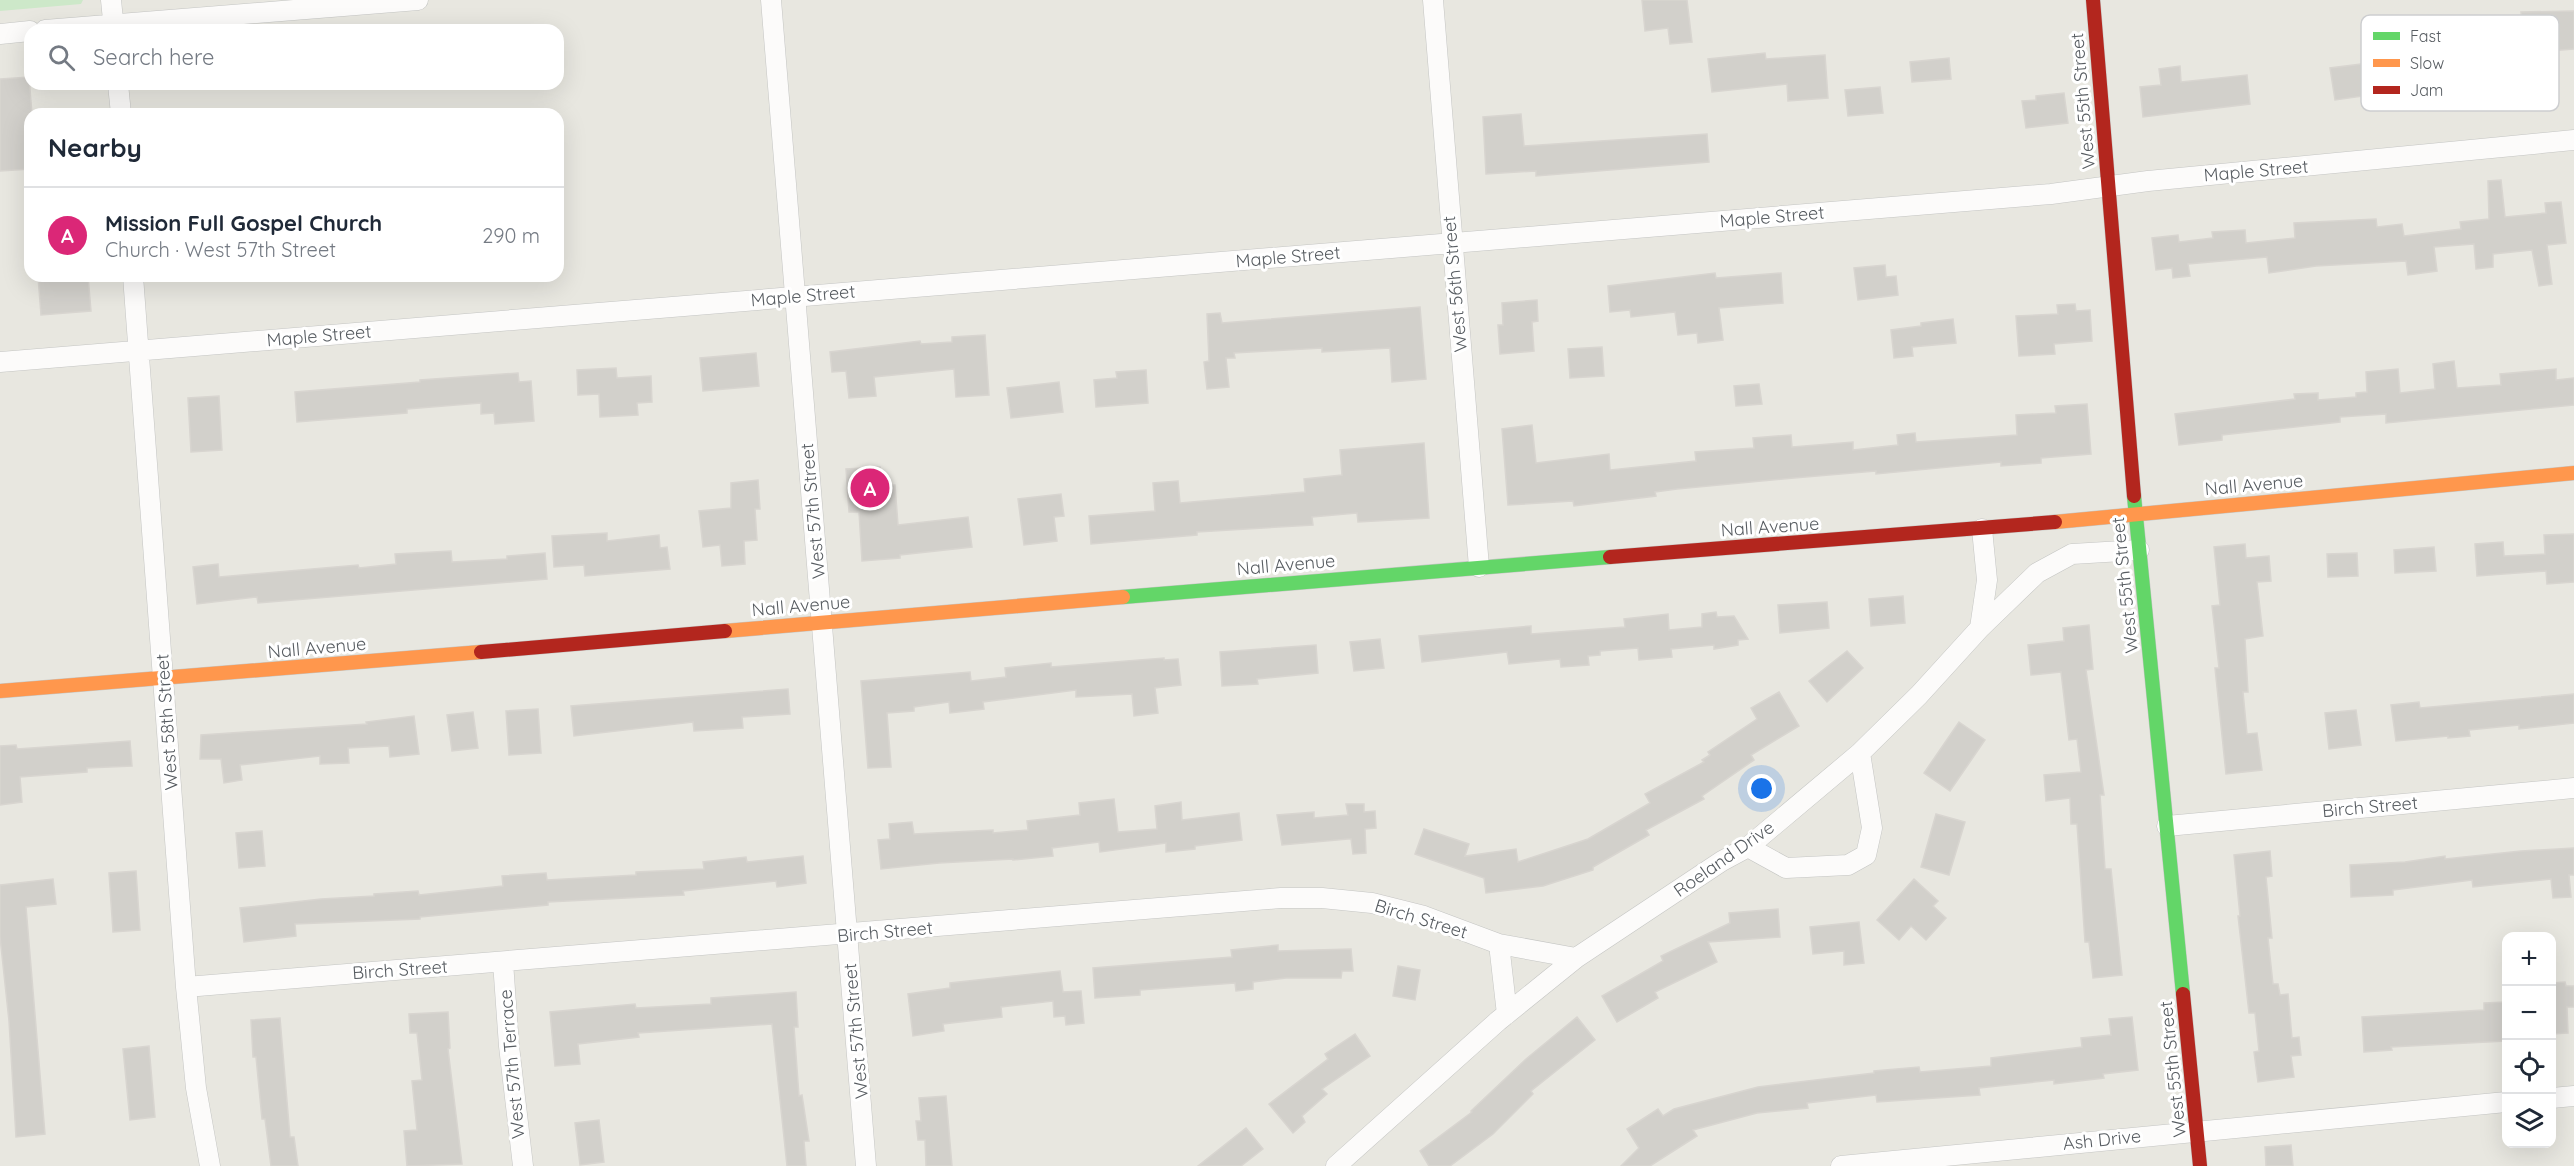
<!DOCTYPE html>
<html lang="en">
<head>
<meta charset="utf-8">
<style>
	:root { --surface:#fff; --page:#f2f2f3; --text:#1f2937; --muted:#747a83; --line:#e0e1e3; --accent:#db2777 }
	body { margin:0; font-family:Quicksand,sans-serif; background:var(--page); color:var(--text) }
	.controls { position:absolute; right:18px; bottom:18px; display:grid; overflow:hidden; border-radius:12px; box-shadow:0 6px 24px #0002 }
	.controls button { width:54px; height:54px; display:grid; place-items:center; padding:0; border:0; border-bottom:2px solid var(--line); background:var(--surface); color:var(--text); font:30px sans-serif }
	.you { position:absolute; left:1762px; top:789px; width:21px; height:21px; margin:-15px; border:4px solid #fff; border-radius:50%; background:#1a73e8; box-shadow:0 0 0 9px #1a73e833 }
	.badge { display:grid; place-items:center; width:39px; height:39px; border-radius:50%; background:var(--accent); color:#fff; font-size:20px; font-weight:700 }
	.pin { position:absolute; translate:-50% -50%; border:3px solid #fff; box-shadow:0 2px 6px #0006 }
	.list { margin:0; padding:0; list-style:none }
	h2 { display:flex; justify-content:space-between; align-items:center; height:78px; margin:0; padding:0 24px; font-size:26px }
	h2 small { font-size:20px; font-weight:400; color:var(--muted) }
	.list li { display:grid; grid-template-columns:39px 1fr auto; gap:18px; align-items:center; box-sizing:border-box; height:96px; padding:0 24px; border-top:2px solid var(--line) }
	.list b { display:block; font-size:22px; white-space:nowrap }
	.list p { margin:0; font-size:20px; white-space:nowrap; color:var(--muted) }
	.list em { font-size:20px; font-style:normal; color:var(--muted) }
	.icon { flex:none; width:33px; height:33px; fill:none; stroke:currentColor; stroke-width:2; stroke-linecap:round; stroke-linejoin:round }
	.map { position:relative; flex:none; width:2574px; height:1166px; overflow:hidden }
	.search { position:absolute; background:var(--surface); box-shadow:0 6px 24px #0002; left:24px; top:24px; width:540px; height:66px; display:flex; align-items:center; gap:15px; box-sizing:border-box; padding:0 21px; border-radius:18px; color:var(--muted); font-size:22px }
	.panel { position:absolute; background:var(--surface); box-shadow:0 6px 24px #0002; left:24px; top:108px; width:540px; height:174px; border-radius:18px }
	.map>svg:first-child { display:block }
	.green { fill:#cde8c9 }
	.building { fill:#d2d0cb; stroke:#d8d5d0; stroke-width:1.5 }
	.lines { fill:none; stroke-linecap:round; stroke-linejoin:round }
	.street-casing { stroke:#c4c5c3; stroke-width:21 }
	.fast-casing { stroke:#c5c6c4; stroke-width:15 }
	.slow-casing { stroke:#c5c6c4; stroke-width:15 }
	.jam-casing { stroke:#c5c6c4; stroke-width:15 }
	.street { stroke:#fcfbfa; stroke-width:20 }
	.fast { stroke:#63d668; stroke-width:14 }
	.slow { stroke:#ff974d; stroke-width:14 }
	.jam { stroke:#b3261e; stroke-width:14 }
	.labels { text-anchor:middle; stroke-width:6; stroke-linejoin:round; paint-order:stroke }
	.street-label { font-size:18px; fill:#575c61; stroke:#fff }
	.key { fill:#fff; stroke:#cdced0; stroke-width:1.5 }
	.key-label { font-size:16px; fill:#575c61 }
</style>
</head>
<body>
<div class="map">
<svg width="2574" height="1166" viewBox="0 0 2574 1166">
	<rect width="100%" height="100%" fill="#e8e7e0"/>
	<path class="green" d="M0,0h83l-2,4 -81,7z"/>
	<path class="building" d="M1642,0h45l5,42 -22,2 -2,-16 -23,3z
		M2574,11v38l-49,4 2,16 -51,4 -1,-3h-12l-2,-34 44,-3 -1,-10h18l-1,-11z
		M2418,51l4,43 -45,6v-6l-42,6 -5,-32 55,-7v-8z
		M1765,53l1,6 59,-4 3,43 -40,3 -1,-17 -75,8 -4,-33z
		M1949,58l2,21 -39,3 -2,-20z
		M2180,66l1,16 66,-7 3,29 -107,13 -3,-30 21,-2 -2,-16z
		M29,77l3,37h-2v55l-30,2v-92z
		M1880,87l3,26 -35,3 -3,-26z
		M2064,93l4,30 -42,5 -4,-27 14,-1v-4z
		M1521,114l3,32 183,-12 2,28 -173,14v-5l-50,3 -3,-57z
		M2501,180l4,37 41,-4 -1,-10 16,-1 5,41 -19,2 5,39 -13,2 -7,-36 -39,4v13l-17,2 -2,-25 -40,3 3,24 -29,4 -2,-14 -90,5 -47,7 -2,-16 -79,7 2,12 -17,2 -1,-10 -16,2 -4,-32 26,-3 1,7 34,-4 -1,-6 33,-2 1,13 49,-5 -1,-15 82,-4 1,8 25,-3 2,12 57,-7 -1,-7 29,-3 -1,-38z
		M1885,265l1,12 10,-1 2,19 -40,5 -4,-32z
		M1715,273l1,5 65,-5 2,30 -64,5 4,32 -25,3 -1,-10 -19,2 -3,-23 -44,5 -1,-7 -20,2 -2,-26z
		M38,276h50l3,35 -50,4z
		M1537,300l1,21 -6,1 2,29 -34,3 -2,-29h5l-1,-22z
		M2075,304l1,7 14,-1 2,31 -38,3 1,10 -36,2 -3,-40 42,-2 -1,-9z
		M1420,307l6,72 -34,3 -2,-34 -68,4v-4l-88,5 1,5h-9l3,29 -22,2 -3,-27 5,-1 -2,-47 13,-1 2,10z
		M1953,319l3,24 -44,4 1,9 -19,2 -3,-28 30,-4v-3z
		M985,335l4,60 -33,2 -2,-28 -80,8 2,19 -27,2 -3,-27 -14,1 -2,-20 90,-11 1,3 31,-2v-5z
		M1602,347l2,29 -34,2 -2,-29z
		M756,353l3,33 -56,5 -3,-33z
		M2454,361l3,27 44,-3 -1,-11 56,-5v11l18,-2v27l-188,18v-9l-46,3v5l-118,13v5l-43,5 -4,-31 120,-15 -1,-5 24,-1v7l38,-3v-4l11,-1 -1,-20 32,-3 2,24 35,-4 -2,-25z
		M616,368l1,10 34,-2 1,26 -15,1 1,12 -38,2 -1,-23 -21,1 -1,-25z
		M1146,370l2,33 -52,4 -2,-27 23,-2 -1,-6z
		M518,373l1,9 12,-1 3,40 -39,3 -1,-11 -13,1v-11l-74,6v4l-110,9 -2,-30 125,-10v-2z
		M1059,382l4,30 -52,6 -4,-30z
		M1759,384l3,20 -26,2 -2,-20z
		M219,396l3,54 -31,2 -3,-54z
		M2087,404l4,50 -50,4v5l-40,3v-4l-125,12v-3l-82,7 -117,11 -22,3 1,4 -82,10 -1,-5 -65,4 -6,-76 30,-4 4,38 73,-9 1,16 86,-9 -1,-9 59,-4 -1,-10 38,-3 1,12 61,-5v8l45,-5 -1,-10 18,-2 1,9 101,-7 -1,-20 40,-2 -1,-7z
		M1424,443l5,75 -71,4 -1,-9 -45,4 1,8 -116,7v3l-106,9 -2,-28 66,-5 -2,-28 25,-2 2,22 125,-11 -1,-13 38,-4 -2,-25z
		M880,467l1,19 14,-1 3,40 70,-8 4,30 -72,8v3l-38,3 -3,-49h-10l-3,-43z
		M758,480l2,29h-5l2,31 -13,1 1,23 -23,2 -2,-21 -17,2 -4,-36 32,-3v-25z
		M1061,494l3,22 -10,1 3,24 -33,4 -6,-46z
		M607,533v8l52,-6 1,13 7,-1 3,22 -85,7 -1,-11 -30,2 -2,-31z
		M2574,534v48l-27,2 -1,-13 -69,5 -2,-32 28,-2 1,14 41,-2 -1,-19z
		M2245,544l1,14 23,-2 2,25 -14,1 6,54 -18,3 3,53h-5l4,42 10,-1 5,37 -36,4 -11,-106h4l-7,-62 8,-1 -6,-58z
		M2434,547l2,24 -41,2 -1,-23z
		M451,551l1,11 55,-3v-3l38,-3 2,26 -289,24 -1,-6 -60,7 -4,-37 25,-3 1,13 139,-12 1,3 37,-4 -1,-10z
		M2357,553l1,23 -30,1 -1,-23z
		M1903,596l2,27 -34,3 -2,-27z
		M1827,602l2,26 -49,5 -2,-28z
		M1716,612l1,5 17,-1 14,23 -10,1v5l-24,4v-4l-43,4 1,8 -33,3 -1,-12 -38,3v4l-12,1 1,9 -28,2 -1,-8 -51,5 -2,-12 -85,10 -3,-26 112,-10v8l94,-7 -1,-8 44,-5 1,16 33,-3v-13z
		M2089,625l4,44 -7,1 18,125h-4l5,74h6l11,106 -29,3 -4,-36h-4l-8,-118h-6l-1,-26 -24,3 -2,-26 37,-3 -4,-33 -8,1 -8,-68 -30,3 -3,-30 36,-4 -1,-13z
		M1380,639l4,29 -30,3 -4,-29z
		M1316,645l2,28 -61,6 1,5 -36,2 -2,-34z
		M1847,651l16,17 -36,34 -18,-21z
		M1164,658v2l14,-1 3,26 -26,3 3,25 -24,3 -2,-22 -56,3v-7l-93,12 1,7 -34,4 -1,-11 -35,5v4l-27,2 4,54 -23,1 -7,-87 109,-9 1,9 35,-4 -1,-9 46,-5v4z
		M788,689l2,25 -48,3 1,11 -49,3 -1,-9 -119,14 -3,-30z
		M1779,692l20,34 -48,29 3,5 -52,36 2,3 -58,31 3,5 -56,32v3l-50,16 -57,7 -2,-15 -69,-24 9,-25 45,15 -4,12 51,-7 2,13 70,-23 62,-36 -5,-9 59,-32 -2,-2 8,-5 -2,-3 49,-33 -6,-11z
		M2574,694v29l-55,6v-4l-50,5 1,6 -22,2v-2l-52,5 -5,-36 28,-3 1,6z
		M538,709l3,44 -32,2 -3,-44z
		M2356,710l5,35 -32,4 -4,-36z
		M473,712l5,36 -26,3 -5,-36z
		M414,716l5,38 -29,3 -1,-11 -41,2 1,15 -29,1v-8l-80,9 2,15 -18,3 -3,-24h-21l1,-24 166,-11 -1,-2z
		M1959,722l26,18 -35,51 -26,-18z
		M130,741l2,25 -45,2v4l-67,5 2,25 -22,3v-59l16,-1 1,4z
		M1114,799l4,33 39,-3 -2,-23 26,-4 1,18 57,-7 3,27 -47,6v3l-29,3v-9l-66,9 -1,-10 -47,6 1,8 -40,4v-1l-74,4 -58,6 -3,-29 12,-1 -1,-15 23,-2 2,12 79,-4v3l35,-3 -1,-9 53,-6 -1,-12z
		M1346,804h18v8l11,-1 1,17 -11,1 1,24 -13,1 -2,-15h-3l-66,6 -5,-30 37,-3v6l34,-3z
		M1936,814l29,8 -16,53 -28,-8z
		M262,831l3,35 -26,2 -3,-35z
		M2574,848v27h-5l2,22 -18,1 -2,-19 -78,8 -1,-7 -79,10v5l-42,2 -1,-32 55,-3 40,-6v3l76,-8z
		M2270,851l2,25 -6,1 6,61h-4l5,46h5l2,11 8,-1 4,44 7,-1 2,18 -10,1 3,21 -36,5 -4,-30 5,-1 -4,-38h-6l-11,-97h2l-6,-61z
		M803,856l3,27 -29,4 -1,-6 -93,10 1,4 -136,7v3l-128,12v2l-125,5 1,12 -52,6 -4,-34 81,-9 53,-3v-2l44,-3 1,4 84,-9 -1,-10 44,-3 1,7 89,-5v-3l68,-3 -1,-7 43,-5 1,5z
		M136,871l4,59 -27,2 -4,-59z
		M53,879l3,25 -30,3 19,227 -29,3 -7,-116 -9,-84v-52z
		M1914,879l24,22 -5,5 13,12 -20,22 -15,-14 -12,14 -22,-20z
		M1778,909l2,28 -72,5 9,20 -62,30 3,6 -41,24 -15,-26 61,-35 -2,-5 69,-33 -1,-10z
		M1859,922l5,41 -20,2v-14l-31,3 -3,-27z
		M1278,945v6l73,-2 2,22h-11l-1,7h-55l-33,4v7l-17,2 -1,-8 -95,7v5l-45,3 -2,-30 139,-11 -1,-7z
		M1398,966l22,4 -5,30 -22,-4z
		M1060,971l3,21 18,-1 3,32 -18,2 -1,-9 -11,1 -1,-16 -52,6 1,10 -59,7 1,7 -31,5 -5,-42 42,-6v-5z
		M2565,982l1,4h8v21h-7l1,26 -16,1v-51z
		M796,992l2,35h-4l5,69 3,-1 7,46h-5l2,25h-19l-15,-142 -134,9 1,4 -61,7 2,20 -25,2 -5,-54 85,-8 1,4 75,-4v-6z
		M2506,1002v39l-115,6 1,3 -28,2 -2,-35 122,-7v-7z
		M448,1012l2,36 -2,1 14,115 -55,2 -3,-35 13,-1 -5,-49 10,-1 -5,-47h-7l-1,-19z
		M1577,1017l18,23 -64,51 2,3 -40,40 -43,32h-21l-9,-15 52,-39 -1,-1 55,-52z
		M2132,1017l6,53 -35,4 1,4 -50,6v-4l-75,8 1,7 -103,7 -1,-7 -69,8 1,5 -51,5 -64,17 4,6 -47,30h-29l18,-18 -12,-19 31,-20 5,7 11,-7 84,-22 116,-14v-2l45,-4 1,5 71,-6v-8l91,-11 -1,-9 30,-3 -2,-16z
		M280,1018l10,119h4l4,29h-27l-6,-47h-3l-6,-62h-3l-2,-37z
		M1355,1034l15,22 -48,33 5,5 -25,22 3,6 -12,11 -24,-29 59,-45 -3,-5z
		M149,1046l6,71 -25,3 -7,-71z
		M946,1096l6,70h-26l-1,-26h-7l-2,-19h5l-2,-23z
		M599,1120l5,42 -24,3 -5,-42z
		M1246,1128l17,21 -22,17h-43z
		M2291,1145l2,21h-27l-1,-19z"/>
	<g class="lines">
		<defs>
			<path id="street" d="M111,0l3,30
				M771,0l95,1166
				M1433,0l46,567
				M45,30l373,-30
				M0,34l30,-3
				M118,84l3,30
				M133,276l53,711 10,101 14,78
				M0,362l2051,-168 97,-13 426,-41
				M1980,628l7,-48 -5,-51
				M2167,826l407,-38
				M1748,847l38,21 62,-3 18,-10 6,-27 -12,-75
				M1499,944l8,70
				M503,962l6,84 14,120
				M186,987l1095,-89h41l50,5 52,13 75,28 77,14
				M2552,1098l22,-2
				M1336,1166l162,-145 78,-63 146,-97 26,-14 112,-94 59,-58 61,-67 57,-55 35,-19 67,-4
				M1841,1166l665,-64"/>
			<path id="fast" d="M2134,496l49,498
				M1123,597l487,-40"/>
			<path id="slow" d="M2055,522l519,-49
				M725,631l398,-34
				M0,691l481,-39"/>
			<path id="jam" d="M2093,0l41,496
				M1610,557l445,-35
				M481,652l244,-21
				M2183,994l17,172"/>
		</defs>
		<use href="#street" class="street-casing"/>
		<use href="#fast" class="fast-casing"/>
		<use href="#slow" class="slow-casing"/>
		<use href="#jam" class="jam-casing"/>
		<use href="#street" class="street"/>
		<use href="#fast" class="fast"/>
		<use href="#slow" class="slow"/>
		<use href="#jam" class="jam"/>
	</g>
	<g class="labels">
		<g class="street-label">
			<text transform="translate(2083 101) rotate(-95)" y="6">West 55th Street</text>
			<text transform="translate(2256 171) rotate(-5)" y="6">Maple Street</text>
			<text transform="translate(1772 217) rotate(-5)" y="6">Maple Street</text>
			<text transform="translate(1288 257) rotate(-5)" y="6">Maple Street</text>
			<text transform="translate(1455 284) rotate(-95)" y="6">West 56th Street</text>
			<text transform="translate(803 296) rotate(-5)" y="6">Maple Street</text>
			<text transform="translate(319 336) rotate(-5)" y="6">Maple Street</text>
			<text transform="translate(2254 485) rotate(-5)" y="6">Nall Avenue</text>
			<text transform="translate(813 511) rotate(-95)" y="6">West 57th Street</text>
			<text transform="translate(1770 527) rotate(-4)" y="6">Nall Avenue</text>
			<text transform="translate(1286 565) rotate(-5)" y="6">Nall Avenue</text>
			<text transform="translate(2125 585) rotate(-96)" y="6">West 55th Street</text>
			<text transform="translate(801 606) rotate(-5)" y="6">Nall Avenue</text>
			<text transform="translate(317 648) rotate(-5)" y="6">Nall Avenue</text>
			<text transform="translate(167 722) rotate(-94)" y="6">West 58th Street</text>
			<text transform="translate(2370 807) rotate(-5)" y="6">Birch Street</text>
			<text transform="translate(1724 859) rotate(-35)" y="6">Roeland Drive</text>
			<text transform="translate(1421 919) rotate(17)" y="6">Birch Street</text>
			<text transform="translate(885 932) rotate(-5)" y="6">Birch Street</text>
			<text transform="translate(400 970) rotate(-4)" y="6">Birch Street</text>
			<text transform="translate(856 1031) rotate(-95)" y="6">West 57th Street</text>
			<text transform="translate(512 1064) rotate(-95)" y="6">West 57th Terrace</text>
			<text transform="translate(2173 1069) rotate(-96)" y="6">West 55th Street</text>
			<text transform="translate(2102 1140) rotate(-6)" y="6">Ash Drive</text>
		</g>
	</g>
	<rect x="2361" y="15" width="198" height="96" rx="9" class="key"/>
	<rect x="2373" y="32" width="27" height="8" fill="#63d668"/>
	<rect x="2373" y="59" width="27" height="8" fill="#ff974d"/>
	<rect x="2373" y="86" width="27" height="8" fill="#b3261e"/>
	<g class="key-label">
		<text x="2410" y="42">Fast</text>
		<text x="2410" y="69">Slow</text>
		<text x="2410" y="96">Jam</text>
	</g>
</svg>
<div class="controls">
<button>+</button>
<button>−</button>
<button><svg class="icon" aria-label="locate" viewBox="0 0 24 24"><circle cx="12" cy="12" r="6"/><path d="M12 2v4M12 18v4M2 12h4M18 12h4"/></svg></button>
<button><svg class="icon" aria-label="layers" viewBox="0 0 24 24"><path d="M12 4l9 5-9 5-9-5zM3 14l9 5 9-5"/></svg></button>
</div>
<div class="you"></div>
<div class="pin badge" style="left:870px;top:488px">A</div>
<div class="search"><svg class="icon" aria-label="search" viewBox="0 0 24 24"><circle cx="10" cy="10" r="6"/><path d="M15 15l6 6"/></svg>Search here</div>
<section class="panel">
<h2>Nearby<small></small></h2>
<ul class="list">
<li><span class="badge">A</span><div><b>Mission Full Gospel Church</b><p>Church · West 57th Street</p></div><em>290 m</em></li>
</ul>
</section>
</div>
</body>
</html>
